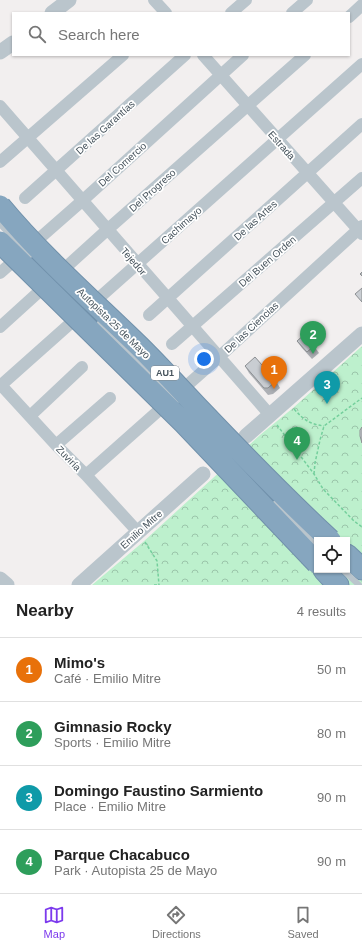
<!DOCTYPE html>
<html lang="en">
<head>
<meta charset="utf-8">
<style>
	:root { --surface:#fff; --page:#f6f6f6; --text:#222; --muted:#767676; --line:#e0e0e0; --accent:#7c3aed }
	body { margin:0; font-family:Arial,sans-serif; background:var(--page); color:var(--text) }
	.controls { position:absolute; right:12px; bottom:12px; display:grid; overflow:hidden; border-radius:0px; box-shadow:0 1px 3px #0004 }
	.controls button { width:36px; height:36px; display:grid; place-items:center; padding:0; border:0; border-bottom:1px solid var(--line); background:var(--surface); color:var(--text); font:20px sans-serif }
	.you { position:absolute; left:204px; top:359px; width:14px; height:14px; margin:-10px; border:3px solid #fff; border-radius:50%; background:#1a73e8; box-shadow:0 0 0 6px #1a73e833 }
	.badge { display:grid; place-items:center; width:26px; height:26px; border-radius:50%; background:var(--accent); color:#fff; font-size:13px; font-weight:700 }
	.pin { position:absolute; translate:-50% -33px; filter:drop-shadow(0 1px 2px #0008) }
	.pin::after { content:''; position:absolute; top:21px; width:14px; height:12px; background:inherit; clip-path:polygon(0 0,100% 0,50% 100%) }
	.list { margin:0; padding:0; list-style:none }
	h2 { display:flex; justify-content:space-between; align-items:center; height:52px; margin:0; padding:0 16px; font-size:17px }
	h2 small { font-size:13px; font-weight:400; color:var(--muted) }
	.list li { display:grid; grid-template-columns:26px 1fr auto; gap:12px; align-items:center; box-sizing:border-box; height:64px; padding:0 16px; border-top:1px solid var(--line) }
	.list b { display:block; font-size:15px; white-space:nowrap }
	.list p { margin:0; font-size:13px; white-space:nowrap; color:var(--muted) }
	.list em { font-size:13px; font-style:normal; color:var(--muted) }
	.icon { flex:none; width:22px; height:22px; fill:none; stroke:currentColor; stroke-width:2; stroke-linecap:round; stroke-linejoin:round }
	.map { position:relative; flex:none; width:362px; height:585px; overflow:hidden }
	.search { position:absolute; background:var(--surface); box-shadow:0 1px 3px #0004; left:12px; right:12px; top:12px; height:44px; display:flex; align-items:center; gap:10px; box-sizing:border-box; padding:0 14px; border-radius:0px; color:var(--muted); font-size:15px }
	.sheet { height:308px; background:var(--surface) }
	nav { display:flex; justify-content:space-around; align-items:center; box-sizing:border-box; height:56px; border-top:1px solid var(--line); background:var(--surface); font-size:11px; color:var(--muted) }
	nav a { display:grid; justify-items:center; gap:2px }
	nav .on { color:var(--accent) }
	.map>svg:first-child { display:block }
	.forest { fill:url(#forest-crowns); fill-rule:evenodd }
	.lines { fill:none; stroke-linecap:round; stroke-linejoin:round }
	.motorway-casing { stroke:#7191ab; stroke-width:23 }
	.path { stroke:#74cf9c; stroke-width:1.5; stroke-dasharray:3 2; stroke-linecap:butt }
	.service { stroke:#bac5cc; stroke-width:6 }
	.minor { stroke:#bac5cc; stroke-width:12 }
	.tertiary { stroke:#bac5cc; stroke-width:15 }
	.motorway { stroke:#86a6bf; stroke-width:21 }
	.motorway-bridge-casing { stroke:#7191ab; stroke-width:23; stroke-linecap:butt }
	.service-bridge { stroke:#bac5cc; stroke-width:6 }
	.motorway-bridge { stroke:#86a6bf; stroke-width:21 }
	.wall { fill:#adb0b5 }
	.building { fill:#c9cdd2; stroke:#8d9093 }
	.labels { text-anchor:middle; stroke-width:3.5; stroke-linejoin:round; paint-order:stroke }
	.shield { fill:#fff; stroke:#7e878e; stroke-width:1 }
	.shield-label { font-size:9px; font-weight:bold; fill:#47545d }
	.street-label { font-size:10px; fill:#47545d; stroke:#fff }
</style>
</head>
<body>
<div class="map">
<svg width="362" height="585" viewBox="0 0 362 585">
	<defs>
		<pattern id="forest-crowns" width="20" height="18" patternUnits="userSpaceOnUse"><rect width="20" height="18" fill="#bdf0cd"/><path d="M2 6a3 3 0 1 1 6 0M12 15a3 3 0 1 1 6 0" fill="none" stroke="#9bc5aa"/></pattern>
	</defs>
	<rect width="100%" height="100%" fill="#f2efef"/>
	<path class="forest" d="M362,346v239h-270l51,-43 117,-107 33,-27zM317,540h30v30h-30z"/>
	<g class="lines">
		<defs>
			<path id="motorway" d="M347,555l15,14
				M324,570l14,15"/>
		</defs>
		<use href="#motorway" class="motorway-casing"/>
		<path class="path" d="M294,409c10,11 15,15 30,17
			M277,425l37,49 9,15 31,32 8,6
			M314,474l1,-11 5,-23 4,-14 38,-28
			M145,542l12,19 2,24
			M154,585h5"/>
		<path class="service" d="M343,570l16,15"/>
		<path class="minor" d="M154,0l12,13
			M231,13l15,-13
			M292,13l15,-13
			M349,17l13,-12
			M203,55l159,179
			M0,106l270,309
			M0,162l123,-107
			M25,198l160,-143
			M0,273l82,-72 161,-146
			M149,315l213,-191
			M0,327l107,-97 198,-175
			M172,344l190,-166
			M0,384l56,61 30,30 52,57
			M0,386l362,-322
			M30,416l52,-49
			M56,445l54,-47
			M86,475l133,-118 143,-131"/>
		<path class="tertiary" d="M52,13l17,-13
			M0,52l13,-9
			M246,436l116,-102
			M0,579l7,6
			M79,585l124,-111"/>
		<use href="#motorway" class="motorway"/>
		<defs>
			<path id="motorway-bridge" d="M0,206c43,52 95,97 143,144 20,20 39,41 59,62 42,44 84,87 128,128
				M0,242l184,181 133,140"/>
		</defs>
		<use href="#motorway-bridge" class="motorway-bridge-casing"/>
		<path class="service-bridge" d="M0,224l9,10 21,21
			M100,323l34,34 42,44
			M275,504l42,41"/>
		<use href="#motorway-bridge" class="motorway-bridge"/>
	</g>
	<path class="wall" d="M297,341l17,5 5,7 -7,6 -10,-11z
		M245,366l31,15 4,7 -7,6 -5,1 -19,-22z"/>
	<path class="building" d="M362,272v4l-2,-2z
		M362,288v14l-7,-8z
		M304,335l10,11 -7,6 -10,-11z
		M255,357l21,24 -8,7h-4l-19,-22z
		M362,427v16l-2,-7v-6z"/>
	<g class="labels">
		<rect class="shield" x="151" y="366" width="28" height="14" rx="3"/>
		<g class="shield-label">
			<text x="165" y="376">AU1</text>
		</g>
		<g class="street-label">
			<text transform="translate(105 127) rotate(-42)" y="4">De las Garantías</text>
			<text transform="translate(282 145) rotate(48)" y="4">Estrada</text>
			<text transform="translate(122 164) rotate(-42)" y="4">Del Comercio</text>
			<text transform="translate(152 190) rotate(-42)" y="4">Del Progreso</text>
			<text transform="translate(255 220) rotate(-42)" y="4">De las Artes</text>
			<text transform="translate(181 225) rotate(-42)" y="4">Cachimayo</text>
			<text transform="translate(134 261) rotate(49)" y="4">Tejedor</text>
			<text transform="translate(267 261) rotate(-41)" y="4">Del Buen Orden</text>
			<text transform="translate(114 323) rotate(44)" y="4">Autopista 25 de Mayo</text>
			<text transform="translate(251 327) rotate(-43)" y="4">De las Ciencias</text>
			<text transform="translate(69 458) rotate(46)" y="4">Zuviría</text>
			<text transform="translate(141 529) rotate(-42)" y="4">Emilio Mitre</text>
		</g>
	</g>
</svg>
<div class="controls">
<button><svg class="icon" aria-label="locate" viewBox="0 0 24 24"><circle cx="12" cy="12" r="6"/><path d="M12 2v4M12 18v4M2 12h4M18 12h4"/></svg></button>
</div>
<div class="you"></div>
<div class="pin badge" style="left:274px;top:389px;background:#e8710a">1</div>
<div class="pin badge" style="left:313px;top:354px;background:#2e9e5b">2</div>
<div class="pin badge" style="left:327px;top:404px;background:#0f9aa8">3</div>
<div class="pin badge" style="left:297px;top:460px;background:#2e9e5b">4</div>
<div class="search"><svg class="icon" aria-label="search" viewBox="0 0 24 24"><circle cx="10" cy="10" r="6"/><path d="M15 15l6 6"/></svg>Search here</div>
</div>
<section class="sheet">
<h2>Nearby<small>4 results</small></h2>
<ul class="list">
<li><span class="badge" style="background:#e8710a">1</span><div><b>Mimo's</b><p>Café · Emilio Mitre</p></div><em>50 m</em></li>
<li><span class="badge" style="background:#2e9e5b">2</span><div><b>Gimnasio Rocky</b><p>Sports · Emilio Mitre</p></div><em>80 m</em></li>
<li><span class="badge" style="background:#0f9aa8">3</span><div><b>Domingo Faustino Sarmiento</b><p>Place · Emilio Mitre</p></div><em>90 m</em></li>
<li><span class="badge" style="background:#2e9e5b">4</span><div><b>Parque Chacabuco</b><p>Park · Autopista 25 de Mayo</p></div><em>90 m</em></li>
</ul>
</section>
<nav>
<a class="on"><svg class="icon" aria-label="map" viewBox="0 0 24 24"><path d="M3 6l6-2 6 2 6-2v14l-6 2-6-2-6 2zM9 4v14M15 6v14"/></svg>Map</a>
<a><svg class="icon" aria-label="directions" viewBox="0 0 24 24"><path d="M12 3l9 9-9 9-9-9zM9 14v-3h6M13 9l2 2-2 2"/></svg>Directions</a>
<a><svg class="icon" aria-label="saved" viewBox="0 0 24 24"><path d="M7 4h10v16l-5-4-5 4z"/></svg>Saved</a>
</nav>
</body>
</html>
